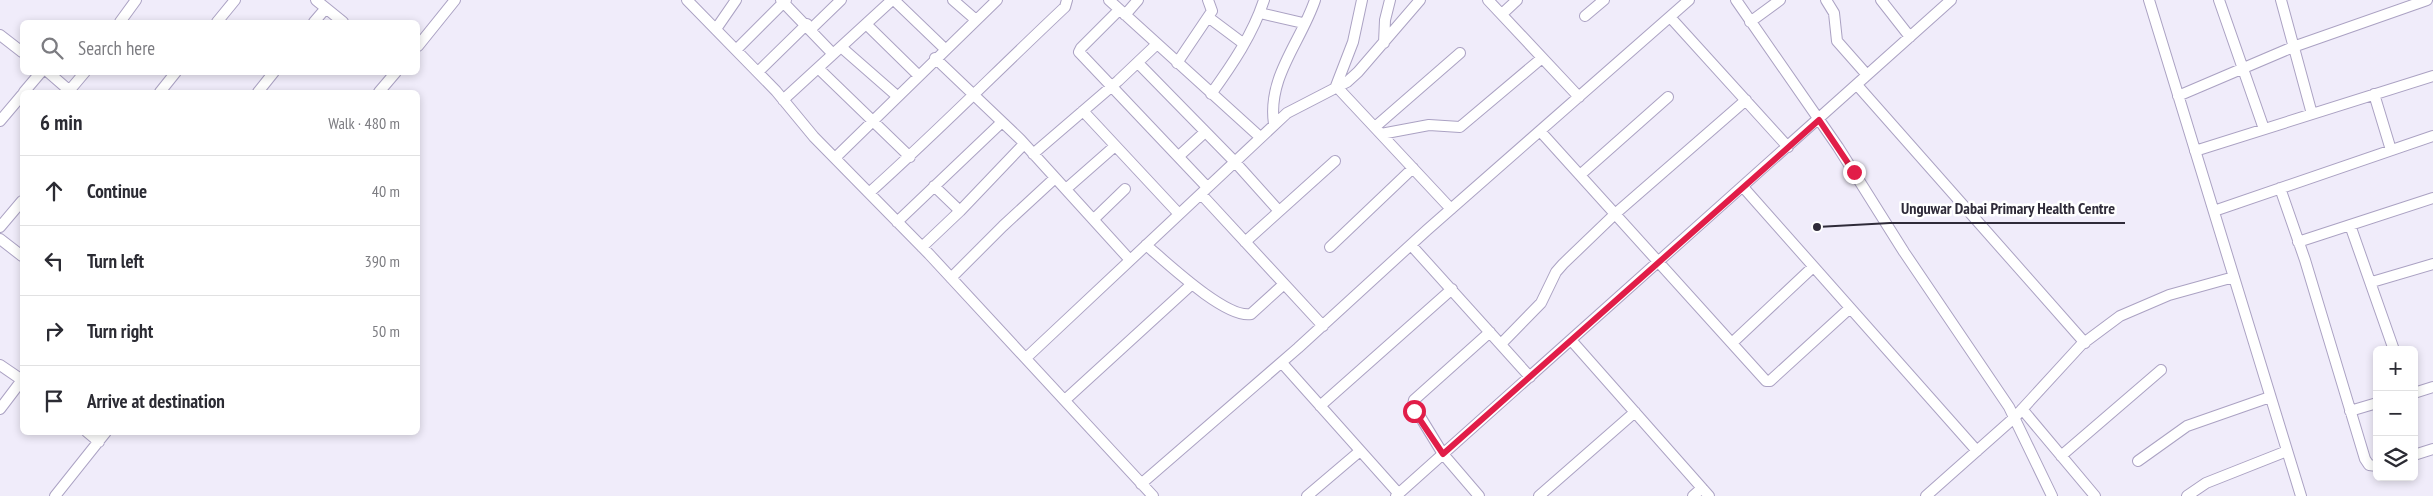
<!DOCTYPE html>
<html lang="en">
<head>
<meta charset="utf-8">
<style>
	:root { --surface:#fff; --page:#f2f2f3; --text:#2b2b33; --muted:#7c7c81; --line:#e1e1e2 }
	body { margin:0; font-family:"PT Sans Narrow",sans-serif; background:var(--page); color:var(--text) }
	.controls { position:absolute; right:15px; bottom:15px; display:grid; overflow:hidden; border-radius:8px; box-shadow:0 2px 8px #0003 }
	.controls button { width:45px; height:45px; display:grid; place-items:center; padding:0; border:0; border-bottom:1px solid var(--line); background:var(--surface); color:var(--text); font:25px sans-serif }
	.stop { position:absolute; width:15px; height:15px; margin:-11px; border:4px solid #e11d48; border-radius:50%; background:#fff }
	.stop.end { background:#e11d48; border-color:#fff; box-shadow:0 1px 5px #0008 }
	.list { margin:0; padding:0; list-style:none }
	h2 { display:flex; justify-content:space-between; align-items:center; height:65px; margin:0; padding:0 20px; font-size:21px }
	h2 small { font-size:16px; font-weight:400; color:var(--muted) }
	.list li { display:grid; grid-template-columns:32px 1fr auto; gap:15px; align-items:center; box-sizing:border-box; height:70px; padding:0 20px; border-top:1px solid var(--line) }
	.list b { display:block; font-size:19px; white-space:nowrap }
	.list em { font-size:16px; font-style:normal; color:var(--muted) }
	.icon { flex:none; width:28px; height:28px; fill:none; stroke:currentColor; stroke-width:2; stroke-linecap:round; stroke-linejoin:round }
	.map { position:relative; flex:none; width:2433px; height:496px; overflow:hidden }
	.search { position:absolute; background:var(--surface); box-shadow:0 2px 8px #0003; left:20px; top:20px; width:400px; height:55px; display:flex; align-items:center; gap:12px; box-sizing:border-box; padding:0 18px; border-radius:8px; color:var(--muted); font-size:19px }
	.panel { position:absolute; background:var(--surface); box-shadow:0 2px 8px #0003; left:20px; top:90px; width:400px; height:345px; border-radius:8px }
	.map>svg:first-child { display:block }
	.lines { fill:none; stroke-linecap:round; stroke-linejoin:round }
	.minor-casing { stroke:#aba2c3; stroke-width:12 }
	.minor { stroke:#fff; stroke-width:10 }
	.route { stroke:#e11d48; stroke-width:6 }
	.leader { fill:none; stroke:#2f2b39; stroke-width:2 }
	.callout-dot { fill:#2f2b39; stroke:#fff; stroke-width:2 }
	.callout-label { font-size:16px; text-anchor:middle; font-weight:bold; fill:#2f2b39; stroke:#fff; stroke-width:5; stroke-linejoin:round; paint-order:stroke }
</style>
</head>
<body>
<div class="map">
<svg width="2433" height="496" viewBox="0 0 2433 496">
	<rect width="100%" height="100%" fill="#f0ecfa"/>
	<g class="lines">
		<defs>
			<path id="minor" d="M316,0l27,22
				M687,0l89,91 38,46 115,117 224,242
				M781,0l52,54
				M894,0l51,49
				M953,0l23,20
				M1109,0l151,137
				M1362,0l-9,42 -17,44 115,123
				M1488,0l91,97
				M1736,0l102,147 66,105 105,155 43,89
				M1826,0l8,13 3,28 30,34
				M1881,0l29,37
				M2149,0l152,496
				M2219,0l45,129
				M2281,0l31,114
				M1119,10l-38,38 -2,4 128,135
				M1260,13l43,10
				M1502,14l15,-14
				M1125,15l13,-15
				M1585,16l19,-16
				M1208,17l36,27
				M1670,17l118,130
				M120,22l16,-22
				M217,22l18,-22
				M314,22l12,-14
				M1750,22l30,-22
				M866,24l52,51
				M716,29l20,-29
				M811,29l30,-29
				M0,35l22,17
				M1384,43l1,-23 5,-20
				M418,46l37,-46
				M841,47l56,49
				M736,50l50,-50
				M935,58l85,81 110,121
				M1138,63l97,99 44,49
				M1177,63l35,-52 -4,-11
				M818,68l92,89
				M48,72l23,20
				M758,72l49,-48
				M1857,85l228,258
				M69,91l16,-19
				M24,92l17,-20
				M160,92l16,-20
				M258,92l16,-20
				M379,92l17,-20
				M1211,94c21,-29 42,-60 53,-94
				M2374,94l17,56
				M2178,96l115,-49 134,-47
				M783,100l109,-100
				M1083,111l96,103
				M0,121l22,-26
				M1274,124c-7,-47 27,-82 41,-124
				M1375,127l85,-74
				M1540,131l226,250h4l80,-73
				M1381,134l48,-9 31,2 82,-69
				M2195,151l238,-75
				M1033,154l85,-73 39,-37
				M1179,156l26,-24
				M835,158l162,-158
				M1580,175l88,-78
				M934,186l26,25
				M1743,187l234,264
				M2280,188l25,72 60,199 4,6 8,1
				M1066,189l49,-43
				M869,193c67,-60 130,-124 196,-186l2,-7
				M1201,194l122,132
				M2214,211l219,-75
				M1094,219l31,-30
				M897,222l105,-100
				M2350,225l44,125
				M0,227l22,-26
				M0,239l22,17
				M1245,242l90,-81
				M2298,242l135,-44
				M1146,245c20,17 80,74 105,69l33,-30
				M1411,245l119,132
				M922,247l38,-36 64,-67
				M1330,247l83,-79
				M951,278l52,-52 52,-48
				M2372,282l61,-18
				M1571,340l138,156
				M1732,343l81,-76
				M1501,344l40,-41 15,-31 7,-8 52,-50 131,-114
				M1026,358l261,-245 60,-31 11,-10 62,-72
				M1282,363l117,131
				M0,365l22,15
				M2414,393l19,-6
				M1065,400l127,-116
				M1320,406l132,-117
				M0,409l22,-29
				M2022,409l73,87
				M2350,411l27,-8
				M87,432l12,10
				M2414,455l19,-6
				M2061,456l100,-86
				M2138,461l49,-35 83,-29
				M1141,484l157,-136 129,-118 262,-230
				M55,496l51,-64
				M1307,496l53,-45
				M1396,496l555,-496
				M1479,496l-36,-42 -30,-49 1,-5 76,-68
				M1539,496l96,-84
				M1693,496l9,-8
				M1926,496l89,-79 66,-72 39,-29 49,-21 65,-18
				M2187,496l19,-13 81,-32"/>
		</defs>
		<use href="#minor" class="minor-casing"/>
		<use href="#minor" class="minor"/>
	</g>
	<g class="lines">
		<path class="route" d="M1414,411l29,43 376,-334 35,52"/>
	</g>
	<path class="leader" d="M1817 227L1890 223H2125"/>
	<circle class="callout-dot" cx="1817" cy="227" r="5"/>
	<g class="callout-label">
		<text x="2008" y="214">Unguwar Dabai Primary Health Centre</text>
	</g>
</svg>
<div class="controls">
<button>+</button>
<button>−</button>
<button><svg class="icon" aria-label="layers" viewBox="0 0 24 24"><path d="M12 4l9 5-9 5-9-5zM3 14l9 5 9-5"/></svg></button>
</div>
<div class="stop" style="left:1414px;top:411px"></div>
<div class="stop end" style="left:1854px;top:172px"></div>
<div class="search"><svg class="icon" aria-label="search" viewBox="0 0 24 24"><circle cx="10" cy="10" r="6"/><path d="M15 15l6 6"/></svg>Search here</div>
<section class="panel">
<h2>6 min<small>Walk · 480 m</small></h2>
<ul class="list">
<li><svg class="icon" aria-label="ahead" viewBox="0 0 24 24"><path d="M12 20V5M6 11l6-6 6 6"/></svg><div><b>Continue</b></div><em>40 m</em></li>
<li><svg class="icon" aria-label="left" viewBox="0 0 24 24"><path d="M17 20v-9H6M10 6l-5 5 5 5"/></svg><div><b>Turn left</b></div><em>390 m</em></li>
<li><svg class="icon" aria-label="right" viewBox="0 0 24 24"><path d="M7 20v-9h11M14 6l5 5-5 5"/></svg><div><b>Turn right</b></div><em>50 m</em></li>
<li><svg class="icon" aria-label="arrive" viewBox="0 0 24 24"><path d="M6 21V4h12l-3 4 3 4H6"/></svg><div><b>Arrive at destination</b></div></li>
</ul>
</section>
</div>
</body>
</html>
